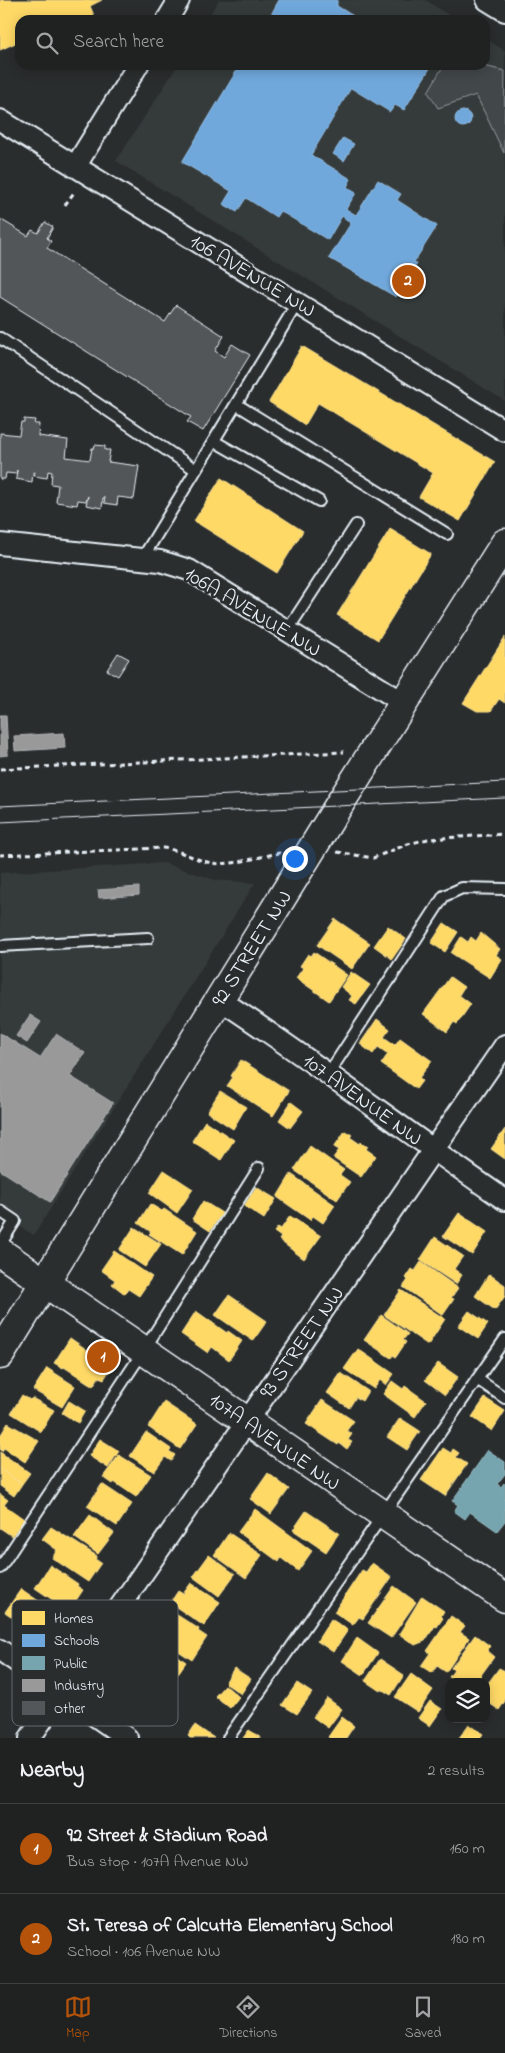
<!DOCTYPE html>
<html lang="en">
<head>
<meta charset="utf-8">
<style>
	:root { --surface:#202222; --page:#2d2f2f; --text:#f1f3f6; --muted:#a2a4a5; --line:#3d3f40; --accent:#b45309 }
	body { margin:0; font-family:"Indie Flower",sans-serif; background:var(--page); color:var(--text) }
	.controls { position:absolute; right:15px; bottom:15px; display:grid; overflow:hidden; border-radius:10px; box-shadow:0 2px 12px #0003 }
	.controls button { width:45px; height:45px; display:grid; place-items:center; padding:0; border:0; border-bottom:1px solid var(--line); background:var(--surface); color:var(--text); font:25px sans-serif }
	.you { position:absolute; left:294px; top:858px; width:18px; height:18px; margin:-12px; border:4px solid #fff; border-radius:50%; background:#1a73e8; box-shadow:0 0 0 8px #1a73e833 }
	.badge { display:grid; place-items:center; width:32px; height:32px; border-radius:50%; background:var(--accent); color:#fff; font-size:16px; font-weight:700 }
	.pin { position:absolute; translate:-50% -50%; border:2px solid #fff; box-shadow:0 1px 5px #0006 }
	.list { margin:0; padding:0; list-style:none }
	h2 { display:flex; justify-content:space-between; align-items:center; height:65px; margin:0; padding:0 20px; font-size:21px }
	h2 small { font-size:16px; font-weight:400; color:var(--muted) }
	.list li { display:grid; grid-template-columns:32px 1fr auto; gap:15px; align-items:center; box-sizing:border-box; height:90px; padding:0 20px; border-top:1px solid var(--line) }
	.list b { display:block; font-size:19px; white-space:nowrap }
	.list p { margin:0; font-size:16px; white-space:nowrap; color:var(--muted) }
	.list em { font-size:16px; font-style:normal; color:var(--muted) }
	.icon { flex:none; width:28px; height:28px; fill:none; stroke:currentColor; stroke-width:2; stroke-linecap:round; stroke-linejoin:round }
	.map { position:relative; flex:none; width:505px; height:1738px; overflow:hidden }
	.search { position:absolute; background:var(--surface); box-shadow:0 2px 12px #0003; left:15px; right:15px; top:15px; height:55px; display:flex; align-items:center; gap:12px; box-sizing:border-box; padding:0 18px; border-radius:15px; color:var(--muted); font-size:19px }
	.sheet { height:245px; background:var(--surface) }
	nav { display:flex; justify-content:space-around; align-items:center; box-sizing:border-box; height:70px; border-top:1px solid var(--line); background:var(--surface); font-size:14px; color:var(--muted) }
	nav a { display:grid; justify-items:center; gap:2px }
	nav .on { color:var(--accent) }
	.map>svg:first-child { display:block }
	.built { fill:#363a3b }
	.green { fill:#424648; stroke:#959ca0 }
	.homes { fill:#ffd966; stroke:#f8e092 }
	.schools { fill:#6fa8dc; stroke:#93bee4 }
	.public { fill:#76a5af; stroke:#98bcc5 }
	.industry { fill:#999; stroke:#b1b3b6 }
	.building { fill:#535759; stroke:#e8f1f8 }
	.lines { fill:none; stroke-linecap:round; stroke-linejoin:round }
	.lane-casing { stroke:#e8f1f8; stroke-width:14 }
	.street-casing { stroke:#e8f1f8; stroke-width:24 }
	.secondary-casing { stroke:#e8f1f8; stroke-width:31 }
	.path { stroke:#e8f1f8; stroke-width:3; stroke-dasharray:5 4; stroke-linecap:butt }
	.lane { stroke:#2a2d2e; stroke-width:10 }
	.street { stroke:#2a2d2e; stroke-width:20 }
	.secondary { stroke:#2a2d2e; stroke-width:28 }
	.tram { stroke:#e8f1f8; stroke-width:1 }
	.labels { text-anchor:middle; stroke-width:5; stroke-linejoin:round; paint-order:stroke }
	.street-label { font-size:21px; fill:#e8f1f8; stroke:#2a2d2e }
	.key { fill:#2a2d2e; stroke:#63686b; stroke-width:1 }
	.key-label { font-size:14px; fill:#e8f1f8 }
</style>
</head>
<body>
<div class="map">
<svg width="505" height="1738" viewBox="0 0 505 1738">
	<rect width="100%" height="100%" fill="#2a2d2e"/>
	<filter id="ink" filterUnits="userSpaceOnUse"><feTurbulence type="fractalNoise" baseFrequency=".02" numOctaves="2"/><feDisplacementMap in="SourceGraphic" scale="10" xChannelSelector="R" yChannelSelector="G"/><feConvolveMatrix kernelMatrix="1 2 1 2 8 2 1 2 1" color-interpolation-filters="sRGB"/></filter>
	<g filter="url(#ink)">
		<path class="built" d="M219,0h206l32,20h-251z
			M485,38l20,13v350l-389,-240 62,-96h307z
			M164,863l51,17 40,3 -221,352 -34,-20v-342z"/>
		<path class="green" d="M479,65l26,6 -1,82 -28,-58 -38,13 -10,-16 14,-24z"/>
		<path class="homes" d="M0,0h102l-12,6 6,14h-76v21l-20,9z
			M302,346l193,116 -35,59 -41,-24 14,-24 -115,-70 -13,22 -36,-23z
			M221,478l82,53 -26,42 -83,-52z
			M390,529l41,25 -53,86 -41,-25z
			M505,637v66l-6,-4 -8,12h-14l-14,-8z
			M335,919l35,24 -18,26 -35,-24z
			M444,923l14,9 -13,20 -14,-9z
			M388,926l18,13 -14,20 -18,-13z
			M481,933l19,16 -4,6 6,4 -12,19 -39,-25 10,-16 7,5 3,-5 5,4z
			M314,952l33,23 -18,26 -33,-23 7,-10 -3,-2 8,-12 3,2z
			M351,972l19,13 -14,19 -7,-4 3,-4 -11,-9z
			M450,977l14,10 -5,8 12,9 -14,20 -3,-2 -7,10 -24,-18z
			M377,1019l13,10 -6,8 11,8 5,-7 32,23 -13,17 3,3 -6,8 -35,-25 7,-10 -10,-7 -5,7 -13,-10z
			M241,1060l48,31 -16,25 -46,-30 6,-9 -2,-1z
			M220,1091l26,16 -13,22 -26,-17z
			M291,1102l12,9 -13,17 -11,-8z
			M205,1121l29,19 -13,20 -29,-19z
			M505,1129v30l-14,-10z
			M345,1131l7,4 -2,2 10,7 1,-2 7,4 -2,3 10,7 -15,21 -28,-19 6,-8 -5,-3z
			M310,1146l34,24 -4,5 10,7 -13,18 -43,-30z
			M164,1170l29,19 -16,24 -28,-20z
			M291,1174l44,31 -12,18 -10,-7 -3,4 -33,-23z
			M256,1187l20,12 -12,20 -20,-13z
			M203,1201l19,12 -12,18 -18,-12z
			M150,1204l12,7 2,-2 33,22 -15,24 -33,-21 2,-2 -13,-9z
			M459,1213l28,19 -15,23 -29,-19z
			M290,1216l31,20 -17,23 -25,-19 2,-3 -7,-5 4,-5 3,2z
			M134,1227l27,17 -16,23 -26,-17z
			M435,1237l28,19 -9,13 8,6 -6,9 -36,-24z
			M114,1251l38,26 -13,19 -11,-7 -3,5 -13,-10 3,-4 -14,-10z
			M421,1262l37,26 -7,10 3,1 -11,16 -40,-28 5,-7 -2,-2 6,-9 3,2z
			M489,1274l16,11v11l-10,14 -20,-14z
			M401,1290l44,29 -17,26 -44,-30z
			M229,1295l38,26 -14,20 -38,-26z
			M196,1311l31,22 1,-2 14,10 -13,19 -17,-13 -4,6 -27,-19z
			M469,1311l19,13 -10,15 -20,-13z
			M381,1315l27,19 -5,6 3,2 -10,15 -3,-2 -2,3 -27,-18z
			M70,1338l42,29 -8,12 -5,-2 -6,9 -29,-19 -1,1 -9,-5z
			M358,1349l36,25 -8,11 -6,-5 -6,9 -30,-20z
			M438,1363l20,14 -13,18 -20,-15z
			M47,1368l28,18 -13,21 -29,-17z
			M341,1373l27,18 -6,10 -6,-4 -7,11 -22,-15z
			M392,1381l11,8 2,-3 21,15 -11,16 -32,-23z
			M22,1395l8,5 2,-2 22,12 -13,22 -30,-19z
			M485,1398l20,13 -13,20 -20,-14z
			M322,1400l32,21 -7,9 5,4 -4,6 4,2 -5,7 -8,-6 -1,2 -32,-21z
			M69,1401l16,10 -7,12 -16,-10z
			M164,1402l33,22 -17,25 -32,-22z
			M400,1418l20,13 -13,19 -20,-13z
			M8,1423l31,18 -14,21 -21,-14 -2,3 -2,-2v-13z
			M146,1432l25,17 -2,2 6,4 -4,6 -6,-4 -11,15 -24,-16z
			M100,1439l19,12 -11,17 -19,-12z
			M443,1448l8,5 2,-4 6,4 -3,4 11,7 -22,32 -24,-16z
			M0,1452l30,21 -8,11 -22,-15z
			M119,1455l32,20 -15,22 -22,-15 -1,2 -10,-7z
			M0,1469l22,15 -8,12 -14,-10z
			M268,1473l21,16 -18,25 -21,-15z
			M102,1484l30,20 -15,22 -30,-20z
			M0,1494l8,6 -4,5 20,14 -12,17 -12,-8z
			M255,1509l57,42 -14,20 -17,-13 -2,4 -41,-30z
			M306,1511l33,22 -13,19 -33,-22z
			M90,1515l24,18 -16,21 -24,-17z
			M51,1527l46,29 -2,3 6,4 -13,19 -36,-24 5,-8 -15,-11z
			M229,1533l33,22 -16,23 -32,-23z
			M209,1555l26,19 -16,22 -26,-19z
			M372,1563l20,14 -29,42 -4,-2 -6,8 -19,-13 28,-42 4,2z
			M50,1565l28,19 -1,2 6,4 -14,21 -34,-23z
			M191,1583l29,19 -16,24 -34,-23 8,-12 5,3z
			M394,1586l22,16 -25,36 -23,-15z
			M21,1589l34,23 -18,22 -32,-22z
			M422,1596l22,15 -3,5 2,2 -6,9 -2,-1 -10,15 -10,4 -16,-11z
			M171,1611l28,18 -1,2 9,6 -15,23 -36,-24 1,-2 -6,-4 8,-13 6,5z
			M451,1616l14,10 -5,6 9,6 -23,34 -9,-6 -5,7 -11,-7 9,-13 -3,-2z
			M331,1619l17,11 -15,22 -16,-11z
			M475,1635l15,11 -3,5 7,6 -18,25h-9l-4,-3 -2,3h-5l-7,-5 5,-7 -3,-2z
			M357,1638l21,15 -15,22 -21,-14z
			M157,1642l29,20 -16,23 -28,-21z
			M380,1659l24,16 -13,20 -10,-6 -1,2 -15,-10z
			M234,1668l17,11 -10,15 -16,-11z
			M499,1668l6,3v30l-6,9 -13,-9v-15z
			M411,1674l22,16 -15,22 -23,-15z
			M297,1683l15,10 -15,21 -15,-9z
			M225,1685l14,12 -9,11 -15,-12z
			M327,1698l15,11 -14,19 -15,-11z
			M430,1701l12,8 -12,17 -12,-8z
			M342,1717l12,9 -8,12h-17l-1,-1z
			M469,1724l14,10 -3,4h-21z
			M195,1725l19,13h-24l-2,-2z
			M249,1730l12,8h-18z"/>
		<path class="schools" d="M279,0h58v6l23,14h-92z
			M240,65h192l-28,45 -9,-5 -5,7 -39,-24 -40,67 40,24 -4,8 9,6 -10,16 10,6 22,-35 23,14 -4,6 40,26 -23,36 3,2 -21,33 -67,-39 22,-35 -9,-7 -14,24 -48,-29 -4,6 -30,-19 -9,14 -14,-8 8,-13 -49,-29z
			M455 119a8 8 0 1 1 16 0a8 8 0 1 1-16 0Z
			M343,138l11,6 -10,17 -11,-7z"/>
		<path class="public" d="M488,1450l17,12v12l-8,10 4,3 3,-4 1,1v37l-8,10 -27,-19 -5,7 -11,-8 4,-6 -6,-4z"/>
		<path class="industry" d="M0,715h6l2,40 -8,1z
			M64,733l1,15 -50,3 -1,-15z
			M139,887v8l-40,3 -1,-8z
			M30,1015l11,7 -14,21 -11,-7z
			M0,1033l40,25 16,-24 29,19 -15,23 43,27 -63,99 -50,-32z"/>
		<path class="building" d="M0,219l28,17 4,-6 6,3 7,-11 8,5 -6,11 4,3 -4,7 118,74 11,-17 48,31 -9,15 9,6 8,-13 18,11 -47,76 -16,-9 4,-5 -191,-120z
			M24,419l11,1 -1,4h5l-1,12 30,4 -2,17 24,3 2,-12h2l1,-3 10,1v4h5l-2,12 31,4 -5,33 -16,-2 -1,8 -13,-2 1,-5h-2l-1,10 -16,-3 2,-9 -2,5 -8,-1 -1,5 -21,-3 2,-17 -7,-1 1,-12 -4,-1 -1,7 -13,-2 1,-4h-2l-1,10 -16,-3 1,-9 -1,4 -10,-1 -1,6h-5v-46l19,2 2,-13h3z
			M118,653l11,6 -11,17 -11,-6z"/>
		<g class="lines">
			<defs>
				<path id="lane" d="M0,338l196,132
					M236,404l211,130
					M214,441l105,60
					M142,559l156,-257
					M287,631l69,-106
					M0,946l148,-8
					M329,1073l115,-177 18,-8 43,1
					M0,1211l15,10 -15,24
					M477,1379l28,19
					M0,1568l144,-218 115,-182
					M228,1738l277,-399"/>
				<path id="street" d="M487,0l18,11
					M167,20l12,-20
					M0,120l505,311
					M75,167l63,-102
					M0,544l160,17 29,9 215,133
					M219,999c98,64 190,135 286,201
					M0,1650l127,88
					M30,1738l475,-693"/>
				<path id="secondary" d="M0,1252l505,346
					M0,1355l339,-550 166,-262"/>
			</defs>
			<use href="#lane" class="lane-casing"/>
			<use href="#street" class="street-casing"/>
			<use href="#secondary" class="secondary-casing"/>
			<path class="path" d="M65,205l10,-14
				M0,769l344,-17
				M337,852l36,6 35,-14 20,-5 77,-5
				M0,855l163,-7c16,2 29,10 44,14 21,6 52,-6 74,-9"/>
			<use href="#lane" class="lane"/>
			<use href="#street" class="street"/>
			<use href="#secondary" class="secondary"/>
			<path class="tram" d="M0,806l505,-24
				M0,822l505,-24"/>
		</g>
	</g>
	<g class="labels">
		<g class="street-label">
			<text transform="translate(253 275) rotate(31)" y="7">106 AVENUE NW</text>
			<text transform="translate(253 611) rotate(31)" y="7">106A AVENUE NW</text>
			<text transform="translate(251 948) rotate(-58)" y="7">92 STREET NW</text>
			<text transform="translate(363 1099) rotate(36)" y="7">107 AVENUE NW</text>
			<text transform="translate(301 1342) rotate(-55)" y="7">93 STREET NW</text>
			<text transform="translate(275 1441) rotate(35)" y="7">107A AVENUE NW</text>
		</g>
	</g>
	<rect x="12" y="1600" width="166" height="126" rx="8" class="key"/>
	<rect x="22" y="1611" width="23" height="14" fill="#ffd966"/>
	<rect x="22" y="1634" width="23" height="13" fill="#6fa8dc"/>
	<rect x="22" y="1656" width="23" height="14" fill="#76a5af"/>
	<rect x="22" y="1679" width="23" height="13" fill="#999"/>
	<rect x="22" y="1701" width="23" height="14" fill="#535759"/>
	<g class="key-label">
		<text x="54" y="1623">Homes</text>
		<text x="54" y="1645">Schools</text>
		<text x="54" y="1668">Public</text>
		<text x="54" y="1690">Industry</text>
		<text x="54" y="1713">Other</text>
	</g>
</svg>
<div class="controls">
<button><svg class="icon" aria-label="layers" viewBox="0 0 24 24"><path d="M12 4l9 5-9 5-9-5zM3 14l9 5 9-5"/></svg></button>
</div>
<div class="you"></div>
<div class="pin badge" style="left:103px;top:1357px">1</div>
<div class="pin badge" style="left:408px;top:281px">2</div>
<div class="search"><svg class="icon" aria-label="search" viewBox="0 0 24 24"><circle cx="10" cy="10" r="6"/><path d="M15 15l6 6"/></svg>Search here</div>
</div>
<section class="sheet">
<h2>Nearby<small>2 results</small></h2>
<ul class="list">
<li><span class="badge">1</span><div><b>92 Street &amp; Stadium Road</b><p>Bus stop · 107A Avenue NW</p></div><em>160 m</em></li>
<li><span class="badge">2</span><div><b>St. Teresa of Calcutta Elementary School</b><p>School · 106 Avenue NW</p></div><em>180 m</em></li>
</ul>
</section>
<nav>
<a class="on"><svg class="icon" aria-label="map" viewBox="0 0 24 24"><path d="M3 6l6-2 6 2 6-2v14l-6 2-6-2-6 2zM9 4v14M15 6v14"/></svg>Map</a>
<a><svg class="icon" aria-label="directions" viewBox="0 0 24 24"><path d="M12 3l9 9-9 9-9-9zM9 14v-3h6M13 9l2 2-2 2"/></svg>Directions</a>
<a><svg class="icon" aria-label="saved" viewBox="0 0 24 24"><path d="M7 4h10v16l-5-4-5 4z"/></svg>Saved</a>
</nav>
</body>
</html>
